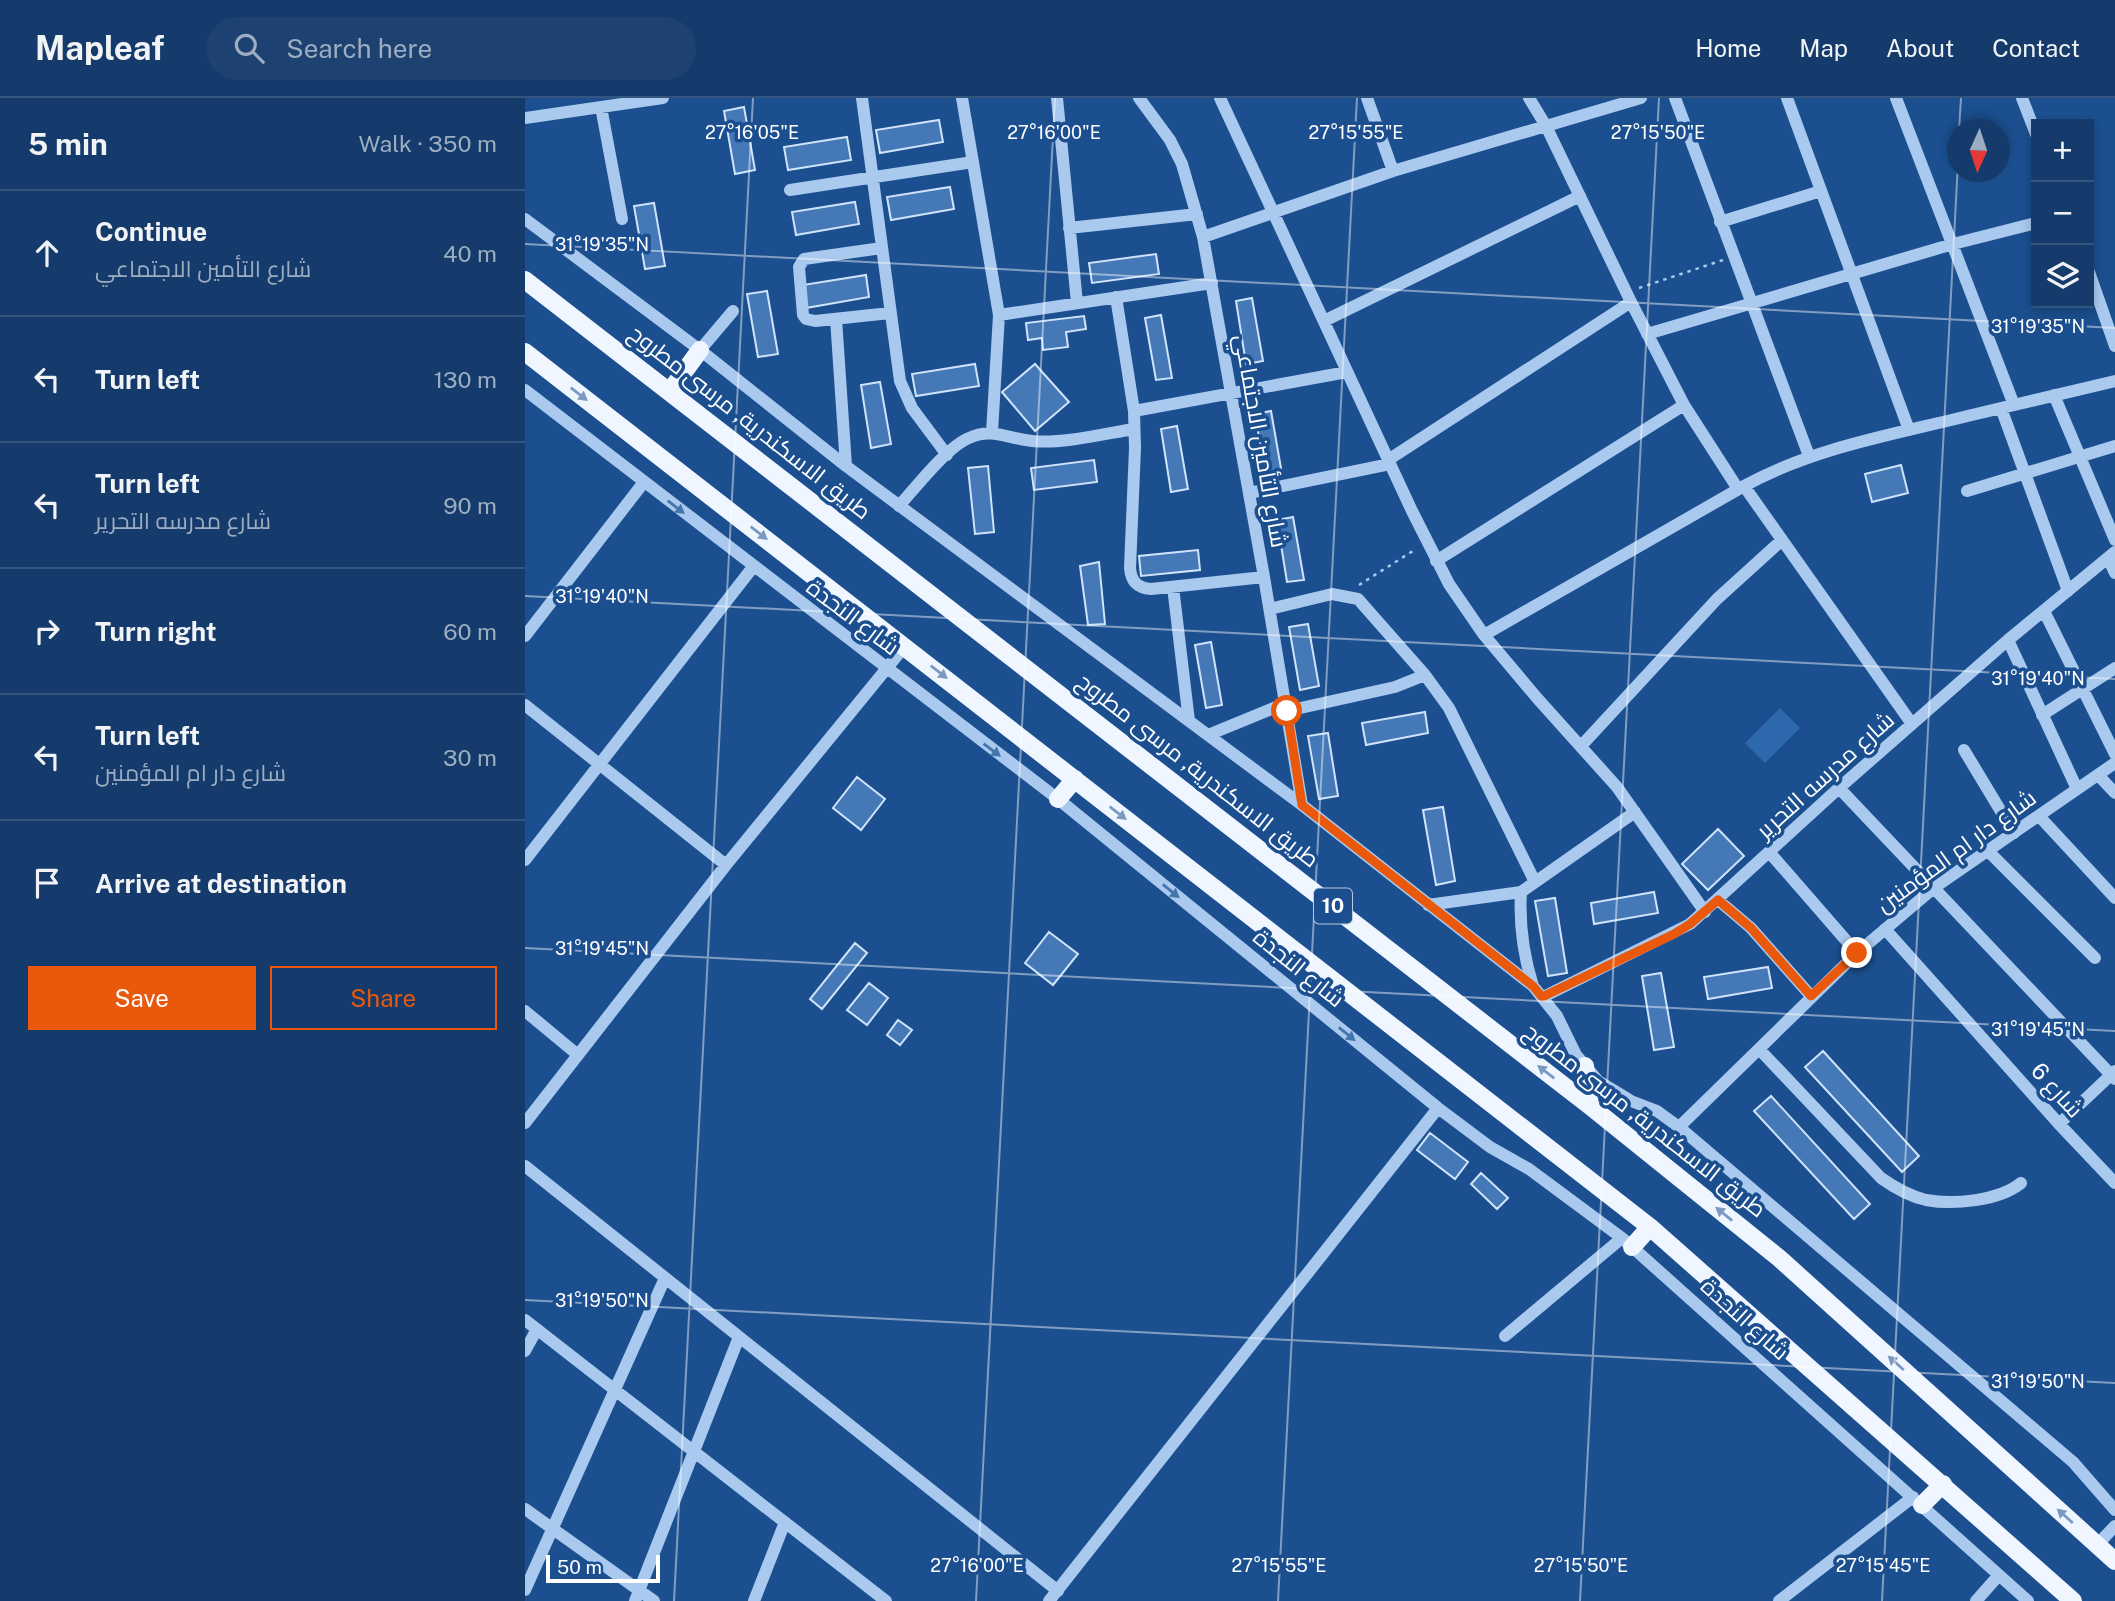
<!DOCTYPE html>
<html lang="en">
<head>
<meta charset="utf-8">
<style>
	:root { --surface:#143b6b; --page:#1d4271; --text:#f1f3f6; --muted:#9dadc1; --line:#33557e; --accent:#ea580c }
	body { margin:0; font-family:"Public Sans",Cairo,sans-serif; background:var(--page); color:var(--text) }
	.controls { position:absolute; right:21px; top:21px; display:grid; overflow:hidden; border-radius:0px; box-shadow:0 4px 10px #0003 }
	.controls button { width:63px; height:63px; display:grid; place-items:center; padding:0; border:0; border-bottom:2px solid var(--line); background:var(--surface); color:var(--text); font:35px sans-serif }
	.compass { position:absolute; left:1422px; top:21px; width:63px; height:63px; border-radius:50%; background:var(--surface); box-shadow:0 4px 10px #0003; rotate:183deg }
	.scale { position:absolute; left:21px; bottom:18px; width:114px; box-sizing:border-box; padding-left:7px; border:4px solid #fff; border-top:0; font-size:19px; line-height:24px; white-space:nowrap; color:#fff; -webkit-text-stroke:5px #1b4f8f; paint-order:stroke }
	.stop { position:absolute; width:21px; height:21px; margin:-16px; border:5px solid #ea580c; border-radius:50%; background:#fff }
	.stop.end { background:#ea580c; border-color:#fff; box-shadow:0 2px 7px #0008 }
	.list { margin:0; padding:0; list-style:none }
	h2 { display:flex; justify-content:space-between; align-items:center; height:91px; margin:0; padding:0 28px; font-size:30px }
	h2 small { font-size:23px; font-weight:400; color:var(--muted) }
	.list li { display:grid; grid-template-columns:46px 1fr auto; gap:21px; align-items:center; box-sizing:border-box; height:126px; padding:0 28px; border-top:2px solid var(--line) }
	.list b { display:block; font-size:26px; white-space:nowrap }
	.list p { margin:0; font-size:23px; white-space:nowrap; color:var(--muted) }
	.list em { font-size:23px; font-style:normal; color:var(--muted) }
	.actions { display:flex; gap:14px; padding:21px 28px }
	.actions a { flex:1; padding:16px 0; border:2px solid var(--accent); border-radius:0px; text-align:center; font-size:24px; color:var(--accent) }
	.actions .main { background:var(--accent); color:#fff }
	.icon { flex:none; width:38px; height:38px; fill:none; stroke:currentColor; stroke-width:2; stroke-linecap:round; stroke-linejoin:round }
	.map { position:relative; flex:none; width:1590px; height:1503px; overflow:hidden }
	header { display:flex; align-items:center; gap:42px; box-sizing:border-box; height:98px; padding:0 35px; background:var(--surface); border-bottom:2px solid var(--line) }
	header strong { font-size:33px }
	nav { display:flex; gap:38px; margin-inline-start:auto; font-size:24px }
	.search { width:490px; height:63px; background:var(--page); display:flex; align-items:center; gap:18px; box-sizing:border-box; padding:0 24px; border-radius:38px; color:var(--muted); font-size:26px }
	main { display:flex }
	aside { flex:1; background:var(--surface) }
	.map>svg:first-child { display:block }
	.green { fill:#2e69ad }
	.building { fill:#4478b7; stroke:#cfe3fa; stroke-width:2 }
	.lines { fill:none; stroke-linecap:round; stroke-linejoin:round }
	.path { stroke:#a9c9ee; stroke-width:2.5; stroke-dasharray:3.5 5; stroke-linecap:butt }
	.minor { stroke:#a9c9ee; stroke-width:12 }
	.major { stroke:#f0f6ff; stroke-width:18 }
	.oneway { fill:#7b9ac1 }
	.oneway2 { fill:#4674ac }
	.route { stroke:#ea580c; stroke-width:9 }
	.ticks { fill:none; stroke:#fff; stroke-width:2; stroke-opacity:0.45 }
	.labels { text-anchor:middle; stroke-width:7; stroke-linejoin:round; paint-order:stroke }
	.shield { fill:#1b4f8f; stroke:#bbcadd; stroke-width:2 }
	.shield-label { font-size:21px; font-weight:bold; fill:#fff }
	.street-label { font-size:23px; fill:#fff; stroke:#1b4f8f }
	.ticks-label { font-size:18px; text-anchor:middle; fill:#fff; stroke:#1b4f8f; stroke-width:7; stroke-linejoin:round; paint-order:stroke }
</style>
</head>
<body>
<header>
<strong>Mapleaf</strong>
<div class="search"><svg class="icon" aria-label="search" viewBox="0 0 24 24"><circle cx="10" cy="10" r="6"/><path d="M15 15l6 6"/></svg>Search here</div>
<nav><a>Home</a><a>Map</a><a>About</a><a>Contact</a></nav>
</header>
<main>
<aside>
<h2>5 min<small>Walk · 350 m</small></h2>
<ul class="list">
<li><svg class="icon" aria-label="ahead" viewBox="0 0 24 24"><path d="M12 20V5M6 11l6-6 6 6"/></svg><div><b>Continue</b><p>شارع التأمين الاجتماعي</p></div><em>40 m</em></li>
<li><svg class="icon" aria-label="left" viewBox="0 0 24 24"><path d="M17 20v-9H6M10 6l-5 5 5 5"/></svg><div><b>Turn left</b></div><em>130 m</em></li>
<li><svg class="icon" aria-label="left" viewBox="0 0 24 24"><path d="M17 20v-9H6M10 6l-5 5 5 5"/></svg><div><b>Turn left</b><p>شارع مدرسه التحرير</p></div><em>90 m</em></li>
<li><svg class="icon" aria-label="right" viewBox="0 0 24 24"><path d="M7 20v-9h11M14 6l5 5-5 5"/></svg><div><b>Turn right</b></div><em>60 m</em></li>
<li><svg class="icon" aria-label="left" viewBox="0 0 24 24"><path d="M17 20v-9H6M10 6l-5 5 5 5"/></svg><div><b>Turn left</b><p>شارع دار ام المؤمنين</p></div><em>30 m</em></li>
<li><svg class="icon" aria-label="arrive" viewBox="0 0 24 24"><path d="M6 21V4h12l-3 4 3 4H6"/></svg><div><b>Arrive at destination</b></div></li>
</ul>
<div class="actions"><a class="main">Save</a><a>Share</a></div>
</aside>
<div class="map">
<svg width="1590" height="1503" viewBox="0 0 1590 1503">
	<rect width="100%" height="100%" fill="#1b4f8f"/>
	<path class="green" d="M1255,610l20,20 -35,35 -20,-20z"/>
	<path class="building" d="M219,9l11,63 -20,4 -11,-63z
		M414,22l4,22 -63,11 -4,-23z
		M322,39l4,23 -63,10 -4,-23z
		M425,89l4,22 -63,11 -4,-23z
		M330,104l4,22 -63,11 -4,-23z
		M129,105l11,63 -20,3 -11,-63z
		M631,156l3,20 -67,9 -3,-20z
		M341,177l3,22 -63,11 -3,-23z
		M242,193l11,63 -20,3 -11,-63z
		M727,200l11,63 -17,3 -10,-63z
		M636,217l11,63 -16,2 -11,-62z
		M559,218l2,13 -20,3 2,15 -25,3 -1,-12 -14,2 -2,-17z
		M450,266l4,22 -63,10 -4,-22z
		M510,266l34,38 -34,29 -33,-39z
		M355,284l11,62 -20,4 -10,-63z
		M746,313l11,63 -16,3 -11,-63z
		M652,328l11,63 -17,3 -10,-63z
		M569,362l3,22 -63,8 -3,-22z
		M1376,367l7,28 -36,9 -7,-28z
		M463,368l6,66 -19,2 -7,-66z
		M768,419l11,63 -17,2 -10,-62z
		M673,452l2,20 -59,6 -2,-20z
		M574,464l6,62 -17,1 -8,-59z
		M783,526l11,62 -19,4 -11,-63z
		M686,544l11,63 -16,3 -11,-63z
		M900,614l3,21 -62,12 -4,-22z
		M803,635l10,63 -19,3 -11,-63z
		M332,679l28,22 -24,31 -28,-22z
		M918,709l12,74 -19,4 -13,-75z
		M1193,731l26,27 -36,34 -26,-26z
		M1129,794l4,21 -64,11 -3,-21z
		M1030,800l12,75 -19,3 -13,-75z
		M524,834l29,22 -25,31 -28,-22z
		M330,845l12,10 -45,56 -12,-10z
		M1243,869l4,21 -64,11 -4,-22z
		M1136,875l13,74 -20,3 -12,-74z
		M344,885l19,15 -21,27 -20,-15z
		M373,922l14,10 -12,15 -13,-10z
		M1298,953l96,105 -17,16 -97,-105z
		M1246,998l99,108 -16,15 -100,-108z
		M905,1035l38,29 -13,17 -38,-29z
		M956,1075l27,25 -11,11 -26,-25z"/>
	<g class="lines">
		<path class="path" d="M1114,190l84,-28
			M834,487l57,-36"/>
		<path class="minor" d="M337,0l38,283 12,27 35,47
			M437,0l37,217 -7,117
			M532,0l20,205
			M614,0l31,42 12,24 21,73 61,340 38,228
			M695,0l192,413 37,73 35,51 53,63 80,89 88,125
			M842,0l26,73
			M1004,0l17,28 85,176 53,103 54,84
			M1150,0l134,358
			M1262,0l122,332
			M1371,0l118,307
			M1497,0l14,36
			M76,9l21,112
			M0,20l138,-20
			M265,92l183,-28
			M0,121l175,131 146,116 456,339 231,181 24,30 19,39 22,26 33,20 26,10 22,16 394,335 42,48
			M1195,124l101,-31
			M544,130l128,-14
			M678,139l190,-66 248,-73
			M357,150l-78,11 -5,8 4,48 3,4 9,2 75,-8
			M1564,174l26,74
			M591,199l18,114 1,37 -5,120c1,14 8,20 21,21l113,-12
			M474,217l213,-32
			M311,221l10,147
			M799,223l256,-125
			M1122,236l306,-90 83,-21
			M175,252l33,-39
			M0,292l533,409 380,309 52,39 39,22 93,69 406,363
			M1529,297l61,145
			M1476,310l67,183
			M609,313l213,-39
			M863,362l243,-158
			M1219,388l168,238
			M1442,393l148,-45
			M724,395l141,-29
			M374,408c17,-19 48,-59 70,-68 22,-11 40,1 63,3 31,3 71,-7 102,-12
			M1583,460l7,15
			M911,463l248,-156
			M648,489l16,134
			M745,511l62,-15 26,5 67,76 24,33 86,174
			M1519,513l71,143
			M959,537l260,-149c62,-34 131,-48 199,-64 57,-14 114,-27 172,-41
			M0,538l119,-154
			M1483,542l69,149
			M0,607l201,160
			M762,613l108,-24 30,-12
			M1517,617l73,-47
			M683,637l78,-32
			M1057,647l135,-146 65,-59
			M1439,652l50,83
			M1573,677l17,18
			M1314,690l276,291
			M1514,718l76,82
			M1463,753l107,107
			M1245,755l87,100
			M0,762l228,-293
			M996,794c-2,33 2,62 12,94
			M1193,802l33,28 60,68
			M903,807l93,-13 114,-80
			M1360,831l174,195 56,59
			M1018,899l147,-73 149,-136 169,-148 107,-88
			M0,913l53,44
			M1234,951l122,129c14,10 28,18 45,22 27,5 73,1 95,-17
			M0,1025l201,-258 179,-219
			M1534,1026l56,-53
			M1154,1029l178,-174 78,-66 180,-124
			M0,1068l533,425
			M0,1222l361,281
			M980,1238l117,-98
			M0,1253l12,-22
			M0,1411l129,92
			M1572,1447l18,-19
			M0,1492l140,-312
			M110,1503l104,-264
			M229,1503l31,-79
			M524,1503l389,-493
			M1254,1503l134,-104
			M1451,1503l23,-26"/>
		<path class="major" d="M0,182l1065,826 189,152 336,303
			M0,254l1125,875 423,374
			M145,293l30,-41
			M533,701l17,-20
			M1060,968l5,40
			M1107,1149l18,-20
			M1397,1407l21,-21"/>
	</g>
	<defs><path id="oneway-solid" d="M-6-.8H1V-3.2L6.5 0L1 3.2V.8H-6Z" transform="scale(1.75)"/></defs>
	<g class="oneway">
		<use href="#oneway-solid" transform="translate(54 296) rotate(38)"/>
		<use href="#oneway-solid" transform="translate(234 435) rotate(38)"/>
		<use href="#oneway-solid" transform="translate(414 574) rotate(38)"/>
		<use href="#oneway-solid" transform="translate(593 715) rotate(38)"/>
		<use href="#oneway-solid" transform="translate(1021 974) rotate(-142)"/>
		<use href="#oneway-solid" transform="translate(1199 1116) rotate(-141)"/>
		<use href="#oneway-solid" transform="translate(1371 1265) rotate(-138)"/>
		<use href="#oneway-solid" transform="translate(1540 1418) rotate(-138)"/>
	</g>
	<g class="oneway2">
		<use href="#oneway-solid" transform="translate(151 409) rotate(38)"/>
		<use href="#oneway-solid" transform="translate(467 652) rotate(37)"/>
		<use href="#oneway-solid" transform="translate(646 793) rotate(39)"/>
		<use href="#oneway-solid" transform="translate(822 936) rotate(39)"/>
	</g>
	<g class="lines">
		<path class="route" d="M762,613l15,94 231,181 9,11 132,-63 16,-10 28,-24 33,28 60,68 46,-43"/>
	</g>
	<path class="ticks" d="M1434,32l2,-32M0,146l1590,84M0,498l1590,83M0,850l1590,83M0,1202l1590,83M149,1503l79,-1503M451,1503l79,-1503M753,1503l79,-1503M1055,1503l79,-1503M1357,1503l76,-1439"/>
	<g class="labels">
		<rect class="shield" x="789" y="790.5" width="38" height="35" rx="5"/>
		<g class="shield-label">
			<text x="808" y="815">10</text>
		</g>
		<g class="street-label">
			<text transform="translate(225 324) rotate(38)" y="8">طريق الاسكندرية, مرسى مطروح</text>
			<text transform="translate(736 343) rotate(80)" y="8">شارع التأمين الاجتماعي</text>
			<text transform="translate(328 519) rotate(37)" y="8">شارع النجدة</text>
			<text transform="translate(673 672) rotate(38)" y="8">طريق الاسكندرية, مرسى مطروح</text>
			<text transform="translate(1300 677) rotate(-42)" y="8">شارع مدرسه التحرير</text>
			<text transform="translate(1431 753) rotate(-36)" y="8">شارع دار ام المؤمنين</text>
			<text transform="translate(774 870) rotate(39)" y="8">شارع النجدة</text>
			<text transform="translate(1532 992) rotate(48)" y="8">شارع 6</text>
			<text transform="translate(1120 1022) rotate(38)" y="8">طريق الاسكندرية, مرسى مطروح</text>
			<text transform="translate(1220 1221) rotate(42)" y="8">شارع النجدة</text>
		</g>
	</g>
	<g class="ticks-label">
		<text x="227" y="41">27°16'05"E</text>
		<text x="529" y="41">27°16'00"E</text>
		<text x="831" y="41">27°15'55"E</text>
		<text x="1133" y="41">27°15'50"E</text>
		<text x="77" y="153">31°19'35"N</text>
		<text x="1513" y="235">31°19'35"N</text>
		<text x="77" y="505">31°19'40"N</text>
		<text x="1513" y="587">31°19'40"N</text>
		<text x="77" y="857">31°19'45"N</text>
		<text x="1513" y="938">31°19'45"N</text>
		<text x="77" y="1209">31°19'50"N</text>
		<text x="1513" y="1290">31°19'50"N</text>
		<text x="452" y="1474">27°16'00"E</text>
		<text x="754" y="1474">27°15'55"E</text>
		<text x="1056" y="1474">27°15'50"E</text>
		<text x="1358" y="1474">27°15'45"E</text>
	</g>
</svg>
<div class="controls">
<button>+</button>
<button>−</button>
<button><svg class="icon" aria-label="layers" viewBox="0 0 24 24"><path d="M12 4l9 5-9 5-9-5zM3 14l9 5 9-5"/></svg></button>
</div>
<svg class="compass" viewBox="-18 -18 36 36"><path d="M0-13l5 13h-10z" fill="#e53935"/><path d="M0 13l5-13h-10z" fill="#9dadc1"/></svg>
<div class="scale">50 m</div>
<div class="stop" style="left:762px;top:613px"></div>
<div class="stop end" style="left:1332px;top:855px"></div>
</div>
</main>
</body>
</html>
